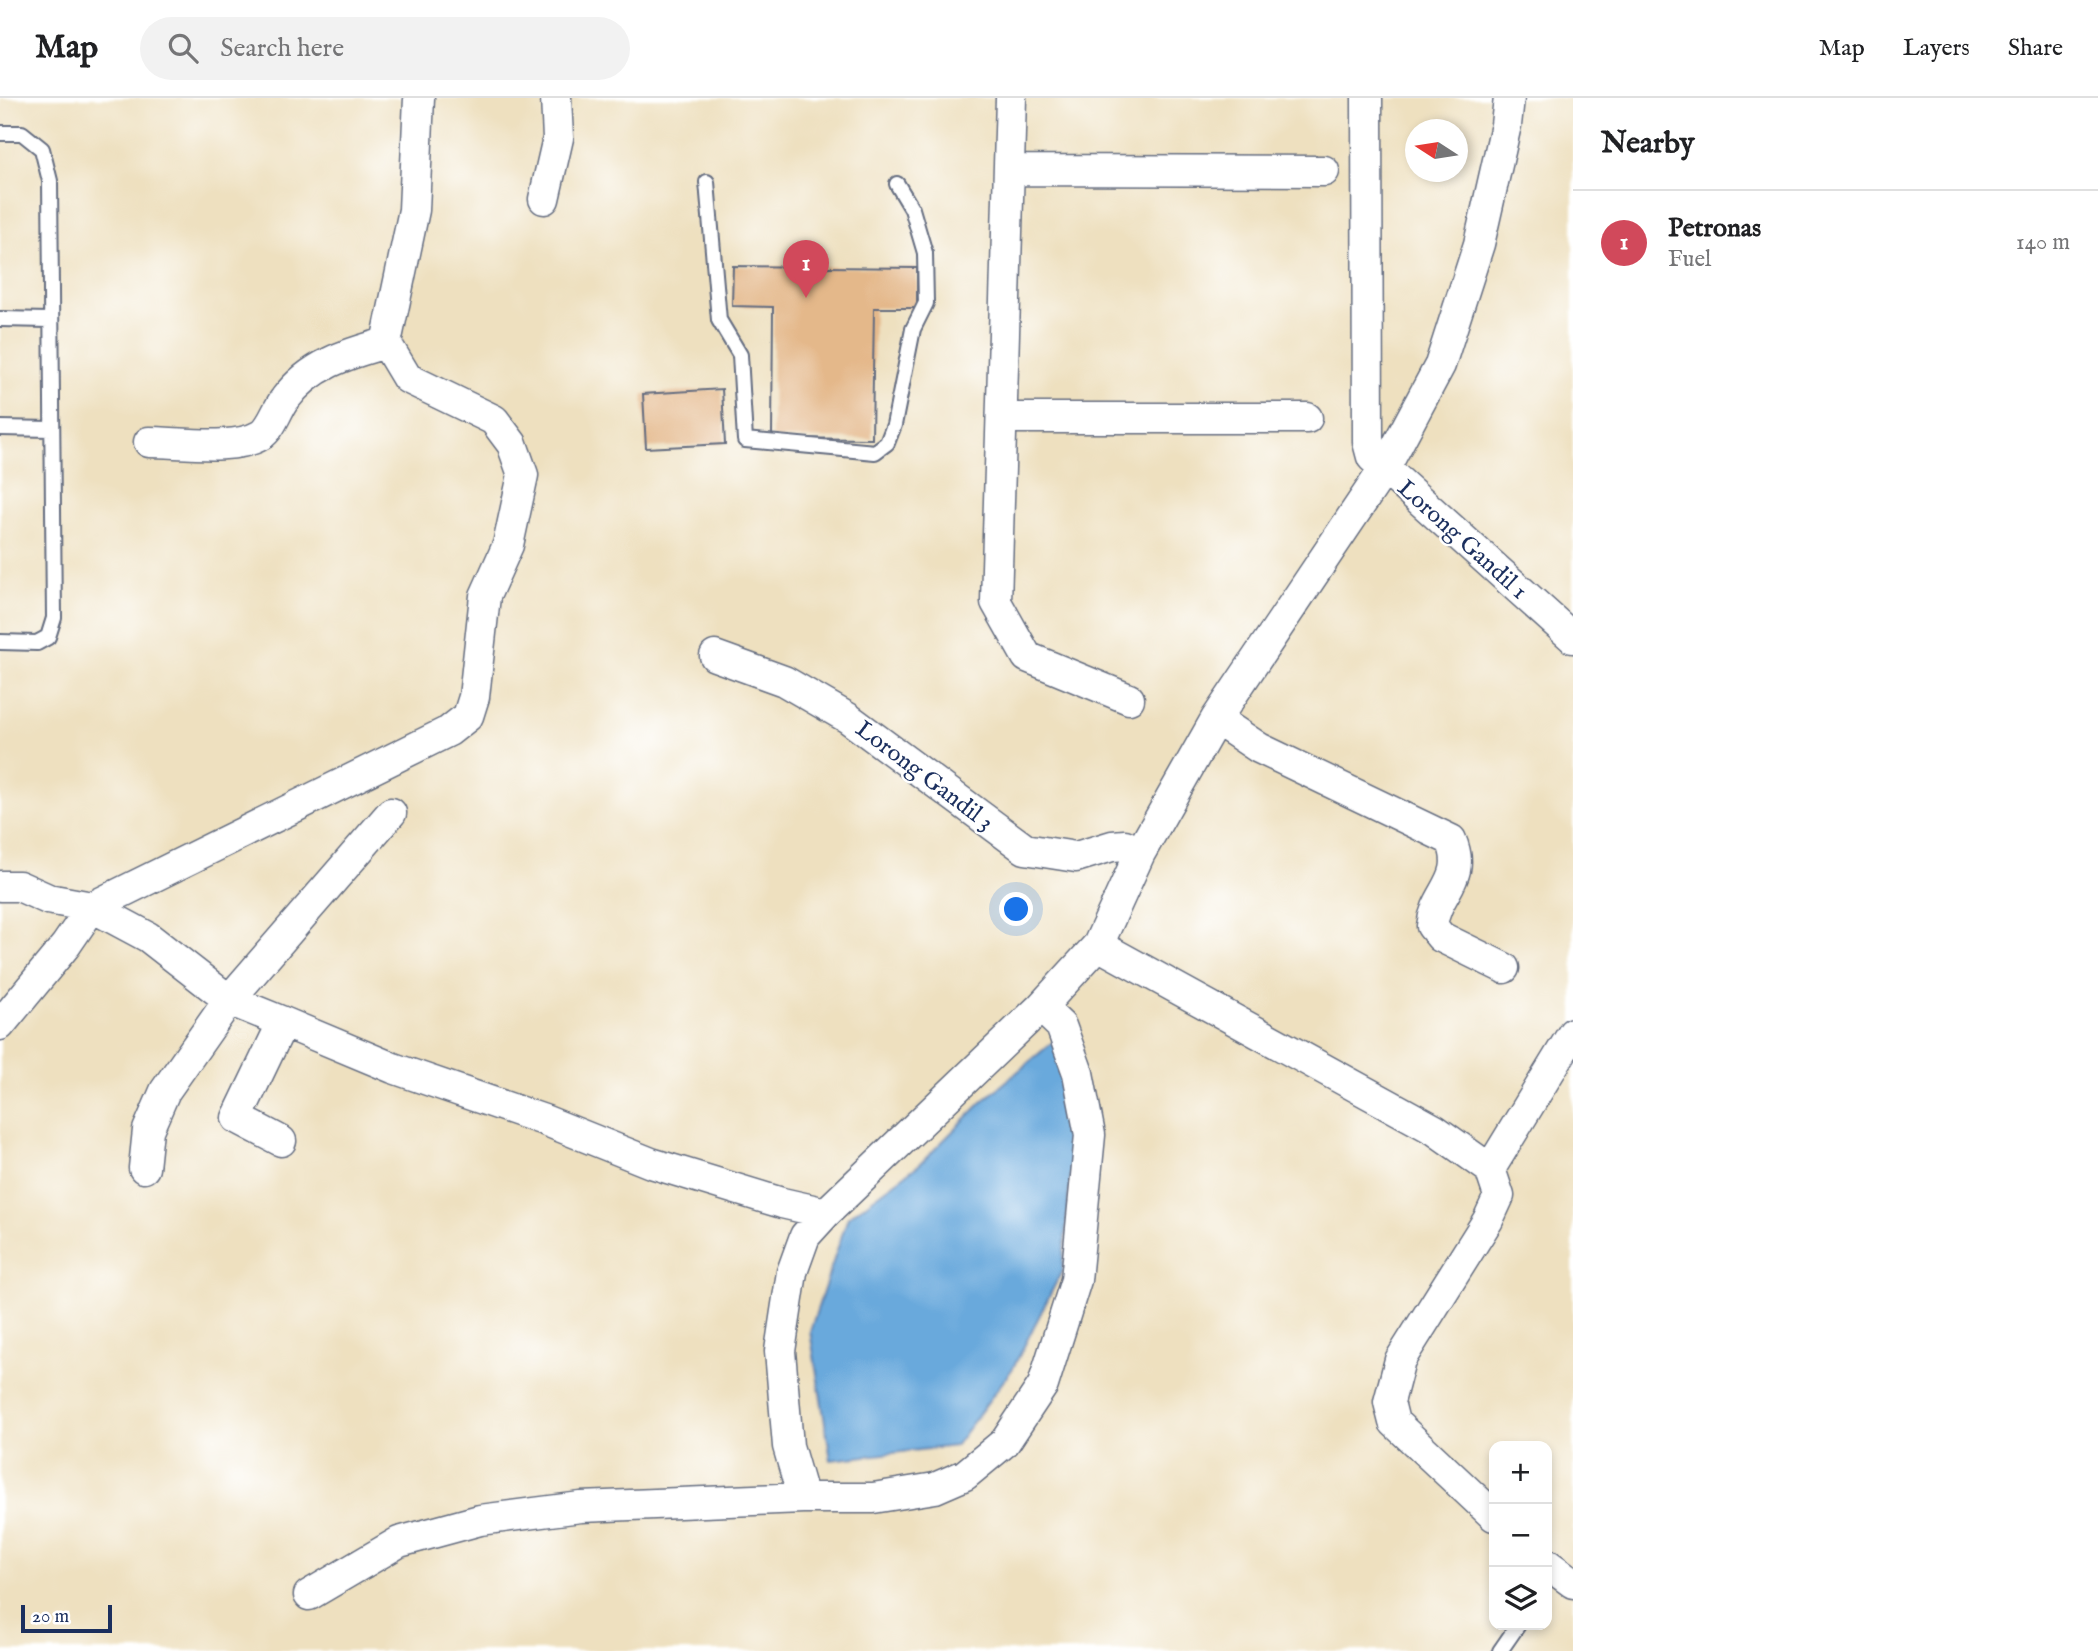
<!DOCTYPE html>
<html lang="en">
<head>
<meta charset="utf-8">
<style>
	:root { --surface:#fff; --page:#f2f2f2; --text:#202124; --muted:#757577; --line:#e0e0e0; --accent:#d1495b }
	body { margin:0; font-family:"IM FELL English",serif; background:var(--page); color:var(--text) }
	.controls { position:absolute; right:21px; bottom:21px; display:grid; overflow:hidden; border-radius:14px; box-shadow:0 4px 10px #0003 }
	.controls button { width:63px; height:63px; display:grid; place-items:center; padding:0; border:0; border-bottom:2px solid var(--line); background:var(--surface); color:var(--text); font:35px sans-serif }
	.compass { position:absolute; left:1405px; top:21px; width:63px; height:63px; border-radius:50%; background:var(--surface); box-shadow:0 4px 10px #0003; rotate:282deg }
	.scale { position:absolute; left:21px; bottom:18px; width:91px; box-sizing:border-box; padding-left:7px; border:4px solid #1b2f5e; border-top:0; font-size:19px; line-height:24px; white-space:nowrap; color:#1b2f5e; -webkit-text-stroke:5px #fff; paint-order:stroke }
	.you { position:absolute; left:1017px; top:812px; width:24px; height:24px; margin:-18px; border:5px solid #fff; border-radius:50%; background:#1a73e8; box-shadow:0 0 0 10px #1a73e833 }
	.badge { display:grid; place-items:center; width:46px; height:46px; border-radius:50%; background:var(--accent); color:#fff; font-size:23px; font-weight:700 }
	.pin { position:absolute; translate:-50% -58px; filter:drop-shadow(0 2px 4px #0008) }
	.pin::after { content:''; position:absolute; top:37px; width:24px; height:21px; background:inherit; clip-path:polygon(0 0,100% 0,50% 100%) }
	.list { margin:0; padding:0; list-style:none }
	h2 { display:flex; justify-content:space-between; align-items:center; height:91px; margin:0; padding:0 28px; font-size:30px }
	h2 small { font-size:23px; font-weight:400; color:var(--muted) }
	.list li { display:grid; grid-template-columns:46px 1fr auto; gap:21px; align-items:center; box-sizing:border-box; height:105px; padding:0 28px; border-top:2px solid var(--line) }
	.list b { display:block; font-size:26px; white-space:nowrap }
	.list p { margin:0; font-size:23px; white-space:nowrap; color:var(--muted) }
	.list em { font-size:23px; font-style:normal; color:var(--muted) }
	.icon { flex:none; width:38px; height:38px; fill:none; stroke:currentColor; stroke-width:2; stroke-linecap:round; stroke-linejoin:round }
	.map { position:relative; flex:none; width:1573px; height:1553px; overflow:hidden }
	header { display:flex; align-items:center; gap:42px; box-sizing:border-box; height:98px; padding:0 35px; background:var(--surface); border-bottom:2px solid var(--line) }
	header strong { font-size:33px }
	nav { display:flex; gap:38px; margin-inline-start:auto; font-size:24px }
	.search { width:490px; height:63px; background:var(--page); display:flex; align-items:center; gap:18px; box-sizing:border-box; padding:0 24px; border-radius:38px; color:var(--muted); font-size:26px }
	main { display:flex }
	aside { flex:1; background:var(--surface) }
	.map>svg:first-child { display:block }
	.water { fill:#69a9dc; stroke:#426c9d; stroke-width:2 }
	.building { fill:#e4b88a }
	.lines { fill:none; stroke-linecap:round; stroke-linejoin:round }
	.service-casing { stroke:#656d80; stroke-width:18 }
	.minor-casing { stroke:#656d80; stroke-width:33 }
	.service { stroke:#fff; stroke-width:14 }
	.minor { stroke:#fff; stroke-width:30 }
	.labels { text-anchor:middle; stroke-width:5; stroke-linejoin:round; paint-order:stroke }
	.street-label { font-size:24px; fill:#1b2f5e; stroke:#fff }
</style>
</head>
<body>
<header>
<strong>Map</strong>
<div class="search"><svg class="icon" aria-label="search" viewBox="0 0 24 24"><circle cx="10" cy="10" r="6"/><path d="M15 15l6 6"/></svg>Search here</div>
<nav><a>Map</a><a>Layers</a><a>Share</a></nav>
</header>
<main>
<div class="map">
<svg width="1573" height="1553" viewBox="0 0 1573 1553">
	<rect width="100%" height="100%" fill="#fff"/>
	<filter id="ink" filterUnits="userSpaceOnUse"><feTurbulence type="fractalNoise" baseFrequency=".0143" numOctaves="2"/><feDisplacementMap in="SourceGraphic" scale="14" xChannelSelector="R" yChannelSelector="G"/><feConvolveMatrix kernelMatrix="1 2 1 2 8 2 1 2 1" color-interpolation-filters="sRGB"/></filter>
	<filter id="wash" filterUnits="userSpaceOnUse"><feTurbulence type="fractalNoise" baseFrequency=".00686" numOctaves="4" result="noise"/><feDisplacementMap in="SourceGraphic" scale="28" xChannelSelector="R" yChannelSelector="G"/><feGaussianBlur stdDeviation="1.57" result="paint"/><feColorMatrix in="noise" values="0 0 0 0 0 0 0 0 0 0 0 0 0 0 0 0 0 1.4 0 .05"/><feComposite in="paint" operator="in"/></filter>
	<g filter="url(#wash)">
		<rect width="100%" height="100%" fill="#eee0bf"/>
		<path class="water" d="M1055,942l18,106 -11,125 -49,97 -58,78 -124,14 -21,-129 38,-114 72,-53 62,-62z"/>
		<g id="blocks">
			<path class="building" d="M733,168l184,2v40h-43l-2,131 -100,-1 1,-131 -41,-1z
				M722,291l3,55 -79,4 -3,-54z"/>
		</g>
	</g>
	<g filter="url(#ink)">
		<use href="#blocks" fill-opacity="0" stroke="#656d80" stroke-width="2"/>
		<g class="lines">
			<defs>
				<path id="service" d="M0,35h22l20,16 8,32 4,437 -6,19 -11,6 -37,-1
					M707,84l12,138 21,35 5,85 130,12 12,-9 7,-18 19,-96 13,-26 -1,-50 -13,-44 -15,-25
					M0,221l49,1
					M0,330l52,1
					M1500,1553l18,-26"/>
				<path id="minor" d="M1011,0l-15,504 31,55 102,42
					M1367,0l1,344 4,15 201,181
					M1011,72l313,1
					M544,101l14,-61 -2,-40
					M1003,320h304
					M149,344c31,0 86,9 112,-7 11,-7 16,-26 24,-36 25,-34 61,-45 101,-56
					M715,558l69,25 64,37 177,131 51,8 36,-11 13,-1 15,8
					M1216,621l43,29 192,92c17,39 -15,51 -19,86l9,11 63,31
					M0,788h19l29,13 44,8 357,-176 19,-15 6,-19 11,-101 23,-51 15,-70 -11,-31 -18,-24 -87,-42 -21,-35 28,-133 5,-112
					M1098,847l337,185 55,39 9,27 -11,24 -88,140 -11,42 5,20 100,94
					M0,927l66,-80 26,-38 56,30 81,63 54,22 110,46 151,52 107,43 131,40 44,10 215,-206 57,-62 42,-92 76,-134 169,-251 55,-103 39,-121 27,-119 3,-27
					M281,1043l-44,-23 46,-96
					M144,1070l4,-38 17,-39 64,-91 162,-187
					M1490,1071l83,-136
					M803,1400l-15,-52 -8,-95 12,-79 13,-36 21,-23
					M1547,1466l26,19
					M309,1497l90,-53 81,-22 101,-13 222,-9h70l62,-10 30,-13 40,-33 38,-57 33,-105 14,-145 -12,-62 -17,-47 -20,-19"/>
			</defs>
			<use href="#service" class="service-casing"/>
			<use href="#minor" class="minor-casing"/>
			<use href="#service" class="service"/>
			<use href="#minor" class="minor"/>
		</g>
	</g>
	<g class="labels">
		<g class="street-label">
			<text transform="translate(1463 441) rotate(42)" y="8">Lorong Gandil 1</text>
			<text transform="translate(925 677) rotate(37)" y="8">Lorong Gandil 3</text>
		</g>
	</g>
</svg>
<div class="controls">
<button>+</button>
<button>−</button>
<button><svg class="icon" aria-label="layers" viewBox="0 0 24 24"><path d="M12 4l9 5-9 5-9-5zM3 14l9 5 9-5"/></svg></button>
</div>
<svg class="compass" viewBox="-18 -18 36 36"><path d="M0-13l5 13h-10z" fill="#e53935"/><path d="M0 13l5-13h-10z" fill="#757577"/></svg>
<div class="scale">20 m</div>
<div class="you"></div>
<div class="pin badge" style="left:806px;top:200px">1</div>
</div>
<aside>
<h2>Nearby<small></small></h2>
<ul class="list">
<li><span class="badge">1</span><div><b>Petronas</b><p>Fuel</p></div><em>140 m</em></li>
</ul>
</aside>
</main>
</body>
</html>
